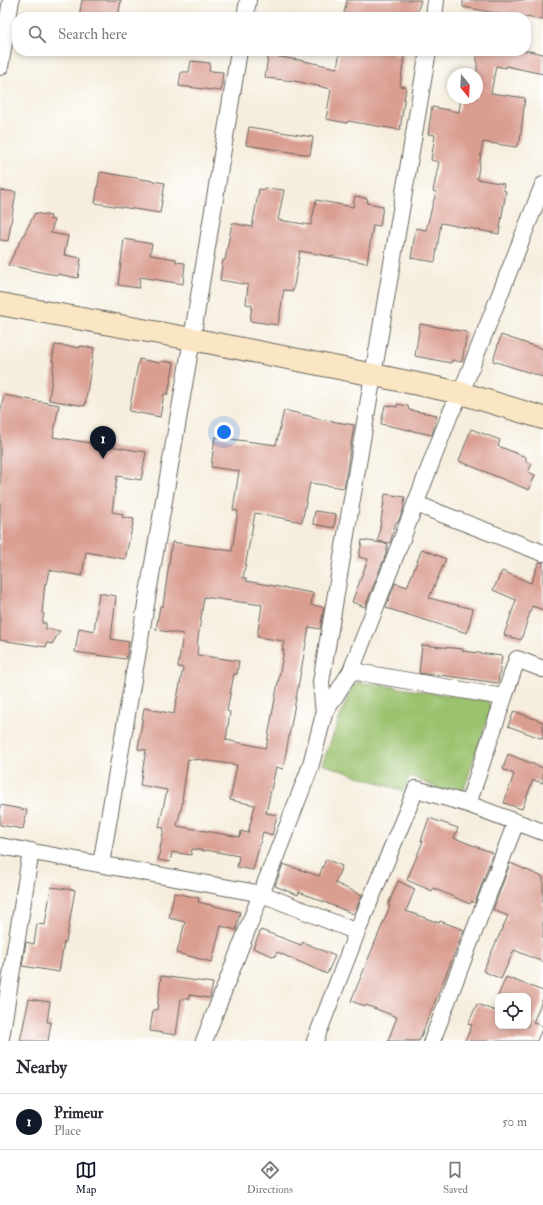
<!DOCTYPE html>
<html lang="en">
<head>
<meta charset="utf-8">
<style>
	:root { --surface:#fff; --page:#f2f2f3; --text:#2b2b33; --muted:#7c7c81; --line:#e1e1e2; --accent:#111827 }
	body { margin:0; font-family:"IM FELL Double Pica",serif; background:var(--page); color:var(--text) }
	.controls { position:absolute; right:12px; bottom:12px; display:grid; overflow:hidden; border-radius:8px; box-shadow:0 2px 6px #0003 }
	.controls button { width:36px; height:36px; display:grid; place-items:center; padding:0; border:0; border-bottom:1px solid var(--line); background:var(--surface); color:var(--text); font:20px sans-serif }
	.compass { position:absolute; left:447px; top:68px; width:36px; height:36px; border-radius:50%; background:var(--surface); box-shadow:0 2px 6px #0003; rotate:162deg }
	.you { position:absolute; left:224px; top:432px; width:14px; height:14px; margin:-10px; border:3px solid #fff; border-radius:50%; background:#1a73e8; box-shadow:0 0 0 6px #1a73e833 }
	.badge { display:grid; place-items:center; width:26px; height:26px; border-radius:50%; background:var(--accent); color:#fff; font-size:13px; font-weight:700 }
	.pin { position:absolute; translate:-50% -33px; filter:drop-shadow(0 1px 2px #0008) }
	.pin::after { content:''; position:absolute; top:21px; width:14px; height:12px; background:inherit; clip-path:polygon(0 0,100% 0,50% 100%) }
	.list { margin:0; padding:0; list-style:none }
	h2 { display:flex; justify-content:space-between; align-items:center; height:52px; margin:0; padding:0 16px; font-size:17px }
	h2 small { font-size:13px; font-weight:400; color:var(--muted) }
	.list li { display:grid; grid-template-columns:26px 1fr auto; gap:12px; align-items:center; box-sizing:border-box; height:56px; padding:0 16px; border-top:1px solid var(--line) }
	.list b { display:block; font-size:15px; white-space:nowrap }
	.list p { margin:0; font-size:13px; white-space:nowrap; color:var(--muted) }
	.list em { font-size:13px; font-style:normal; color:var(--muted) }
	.icon { flex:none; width:22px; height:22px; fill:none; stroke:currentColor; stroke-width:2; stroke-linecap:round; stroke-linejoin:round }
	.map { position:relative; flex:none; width:543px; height:1041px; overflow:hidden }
	.search { position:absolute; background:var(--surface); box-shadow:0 2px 6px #0003; left:12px; right:12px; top:12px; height:44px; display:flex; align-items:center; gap:10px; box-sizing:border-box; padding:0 14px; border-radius:16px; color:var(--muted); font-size:15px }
	.sheet { height:108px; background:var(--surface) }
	nav { display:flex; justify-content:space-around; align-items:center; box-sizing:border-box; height:56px; border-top:1px solid var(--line); background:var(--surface); font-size:11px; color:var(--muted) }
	nav a { display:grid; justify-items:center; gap:2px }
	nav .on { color:var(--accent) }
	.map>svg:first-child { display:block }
	.green { fill:#9bc26e; stroke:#5c6f45 }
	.building { fill:#da9e91; fill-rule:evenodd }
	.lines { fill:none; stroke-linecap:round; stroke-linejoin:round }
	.street-casing { stroke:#686660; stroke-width:18 }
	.secondary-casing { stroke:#686660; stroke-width:24 }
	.street { stroke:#fff; stroke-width:16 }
	.secondary { stroke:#fbe6c3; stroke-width:22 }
</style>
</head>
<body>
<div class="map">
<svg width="543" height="1041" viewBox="0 0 543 1041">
	<rect width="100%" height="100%" fill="#fff"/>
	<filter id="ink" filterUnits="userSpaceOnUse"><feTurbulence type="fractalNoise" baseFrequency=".025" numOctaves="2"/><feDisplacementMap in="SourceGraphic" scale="8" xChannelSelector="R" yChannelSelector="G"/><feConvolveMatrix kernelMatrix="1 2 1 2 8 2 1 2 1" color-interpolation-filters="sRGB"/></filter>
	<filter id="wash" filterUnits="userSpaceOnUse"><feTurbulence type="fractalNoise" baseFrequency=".012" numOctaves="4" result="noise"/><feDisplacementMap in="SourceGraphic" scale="16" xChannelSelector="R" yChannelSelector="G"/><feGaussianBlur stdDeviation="0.9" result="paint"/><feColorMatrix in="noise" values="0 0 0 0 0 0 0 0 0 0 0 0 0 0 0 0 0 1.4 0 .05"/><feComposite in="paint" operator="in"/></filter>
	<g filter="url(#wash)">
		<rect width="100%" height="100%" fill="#f6eedd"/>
		<path class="green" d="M359,682l129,19 3,7 -28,84 -8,4 -45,-20 -7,15 -81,-27 31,-80z"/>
		<g id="blocks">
			<path class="building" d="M82,0h39l-3,17h-39z
				M347,0h74l-5,17h-60l-12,-4z
				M463,0h80v20l-17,-3h-26l1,-3 -38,-7z
				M340,51h53v3l11,2 -4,30 6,1 -6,43 -52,-9 -1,2 -21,-4 5,-30 -36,-8 -30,-3 3,-23 31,5 38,8z
				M477,51h52l14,3v20l-37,-8v2l-10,-2 -5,27 34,5 -5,43 -4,6 -33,-5 -6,37 27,5 -1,6 3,1 -7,43 -58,-11 -6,39 -24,-4 5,-30 10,2 10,-38 -3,-1 6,-29 -8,-2 4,-25 -7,-1 4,-27 27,5 2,-14h16z
				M191,61l19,2 -1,8 14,1 -2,19 -42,-5 2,-14h8z
				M249,127l64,10 -3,18 -64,-10z
				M100,172l65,11 -5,30 -65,-10z
				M265,188l19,2 -6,30 33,5 5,-25 37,7 2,-11 13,3 -1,4 16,3 -3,20 -7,-1 -6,38 -67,-12 -7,40 -9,-1 -6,35 -28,-4 2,-16 -6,-1 2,-19 -28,-5 3,-20h2l7,-37 20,4 7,-38 6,1z
				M0,190l16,2 -8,49 -8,-1z
				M35,213l16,3 -1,3 4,1 -3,13 17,3 -4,19 17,3 -3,20 -20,-4v1l-13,-2 -37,-8z
				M124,239l28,5 -2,11 26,4v3l9,1 -2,21 -43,-7 -1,11 -21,-3z
				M420,324l47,8 -5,30 -10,-2 -1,3 -36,-7z
				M501,335l42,14v28l-50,-16z
				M55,345l19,2 6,1v-2l14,2 -9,58 -36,-6 5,-39h-2z
				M139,359l20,4 3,-2 12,2 -6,31h-4l-4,23 -31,-6z
				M4,395l55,10 -6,32 93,15 -5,28 -24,-4 -5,36 11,2 -1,3 12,2 -9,40 -39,-7 -4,24 -33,-6 -3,14 -1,-1 -3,30 2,1 -2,9h4v6l14,2 -8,13 -5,-1 -1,4 -46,-7v-225z
				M397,404l11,2 1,4 28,5 -5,20 -51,-11 4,-19 12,2z
				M284,410l29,7v1l41,7 -10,63 -34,-5 -8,39 -47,-9 -12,65h3v3l67,12 -2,12 13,2 -4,22 -11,-2 -26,142 -7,-2 -10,46 11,2 -5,20 -9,-3 -10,38 -16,-3 2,-11 -33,-6v1l-14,-2 -1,6 -19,-3 -2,10 -12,-2 6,-32 -5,-1 8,-37 -27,-5 6,-35 -8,-1 6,-41 30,6 9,-46 -5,-1 5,-33 -27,-4 4,-24h3l9,-64 60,9 6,-40 -5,-1 6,-39 -28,-4 4,-30 61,8zM204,597l58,8 -5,32 27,4 -2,9h2l-18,98 -40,-8 4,-28 -3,-1 7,-37h3l2,-13 -42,-6 1,-10h-1zM188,759l7,1 1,-1 41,6 -7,35 25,5 -7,28 -7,-2 -1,6 -63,-11 6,-26h-1z
				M471,429l29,11 -2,6 28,11v5l6,2 -4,8 7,3 -6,15 -70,-29z
				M385,494l20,3 -2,13 -5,12h-2l-6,21 -12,-2z
				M315,511l21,3 -2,14 -21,-4z
				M362,540l26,4 -2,10 -21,53 -13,-5 16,-43 -9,-2z
				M422,549l24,10 -17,39 44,11 -6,24 -81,-25 9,-25 12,4z
				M539,562h4v48l-11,-4 -11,34 -17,-5 12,-35 -23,-10 9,-19 29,12z
				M99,593l17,3 -5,43 18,3 -3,17 -51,-7 4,-24 15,3z
				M422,645l41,4v2l39,5 -4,27 -65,-9v1l-14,-2z
				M514,711l29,11v17l-35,-13z
				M508,754l35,14v15l-10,-3 -11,29 -18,-6 10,-29 -11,-5z
				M0,805l27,5 -4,19 -23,-4z
				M429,818l29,10 -4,10 39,15 -18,50 -3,-2 -2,3 -37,-16 -1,3 -25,-11 16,-39h-2z
				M326,859l16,7 -7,17 27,12 -8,19 -55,-22 -1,3 -23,-9 8,-22 36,12z
				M510,863l33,14v85l-29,-12 -13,29 -18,-8 25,-55 -15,-6z
				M398,881l17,8 -9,22 33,12 1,-2 24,9 -45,111h-31l9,-24 -31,-12 -1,1 -14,-5 39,-95 -2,-1z
				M51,887l24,3 -9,52h-2l-5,30 -37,-6 4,-24 8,2 3,-20 8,1z
				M174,893l25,5 -1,4 42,10 -4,18 -15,-4 -9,36 -35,-9 8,-31 -16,-4z
				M261,930l40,15 2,-3 32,14 -8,18 -50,-22 -2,5 -22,-9z
				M161,976l52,7 -3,15 -21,-3v4h-8l-5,36 -26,-4 3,-21h4z
				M506,977l37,14v7l-10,25 10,3 -6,15h-72l7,-16 -4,-1 9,-20 21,8v14h30v-30h-30z
				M29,999l21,3 -3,20h4l-3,19h-28z"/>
		</g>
	</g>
	<g filter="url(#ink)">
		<use href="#blocks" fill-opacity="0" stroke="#686660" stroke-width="1"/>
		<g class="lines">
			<defs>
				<path id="street" d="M245,17l3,-17
					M434,17l2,-17
					M0,67l11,-67
					M416,504l127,49
					M351,671l152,26
					M324,714l27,-43 99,-257 11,-21 82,-208
					M468,804l49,-145 26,10
					M0,846l262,48 95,38
					M101,864l91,-525 47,-288
					M1,1038l30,-187
					M204,1041l106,-273 14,-54 -3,-32 107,-631
					M315,1041l42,-109 59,-143 52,15 75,28
					M432,1041l84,-219"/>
				<path id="secondary" d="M0,304l192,35 182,36 87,18 82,25"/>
			</defs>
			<use href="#street" class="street-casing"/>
			<use href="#secondary" class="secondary-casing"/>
			<use href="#street" class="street"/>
			<use href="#secondary" class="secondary"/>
		</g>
	</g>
</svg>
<div class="controls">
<button><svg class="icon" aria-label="locate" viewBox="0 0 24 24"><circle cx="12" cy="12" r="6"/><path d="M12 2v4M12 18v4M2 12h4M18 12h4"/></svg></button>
</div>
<svg class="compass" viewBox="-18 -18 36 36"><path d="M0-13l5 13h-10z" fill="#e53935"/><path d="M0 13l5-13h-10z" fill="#7c7c81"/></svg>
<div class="you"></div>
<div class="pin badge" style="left:103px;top:459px">1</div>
<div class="search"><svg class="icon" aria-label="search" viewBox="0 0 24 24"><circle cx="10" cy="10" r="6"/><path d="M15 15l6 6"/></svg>Search here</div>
</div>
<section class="sheet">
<h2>Nearby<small></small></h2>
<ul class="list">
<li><span class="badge">1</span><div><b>Primeur</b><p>Place</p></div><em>50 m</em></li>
</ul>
</section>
<nav>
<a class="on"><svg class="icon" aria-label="map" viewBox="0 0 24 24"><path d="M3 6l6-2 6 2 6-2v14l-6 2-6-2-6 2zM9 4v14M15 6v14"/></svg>Map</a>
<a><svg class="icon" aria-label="directions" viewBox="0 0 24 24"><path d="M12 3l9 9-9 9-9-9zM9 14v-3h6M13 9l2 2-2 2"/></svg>Directions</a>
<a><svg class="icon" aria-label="saved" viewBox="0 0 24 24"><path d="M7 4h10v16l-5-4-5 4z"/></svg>Saved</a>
</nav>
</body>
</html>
